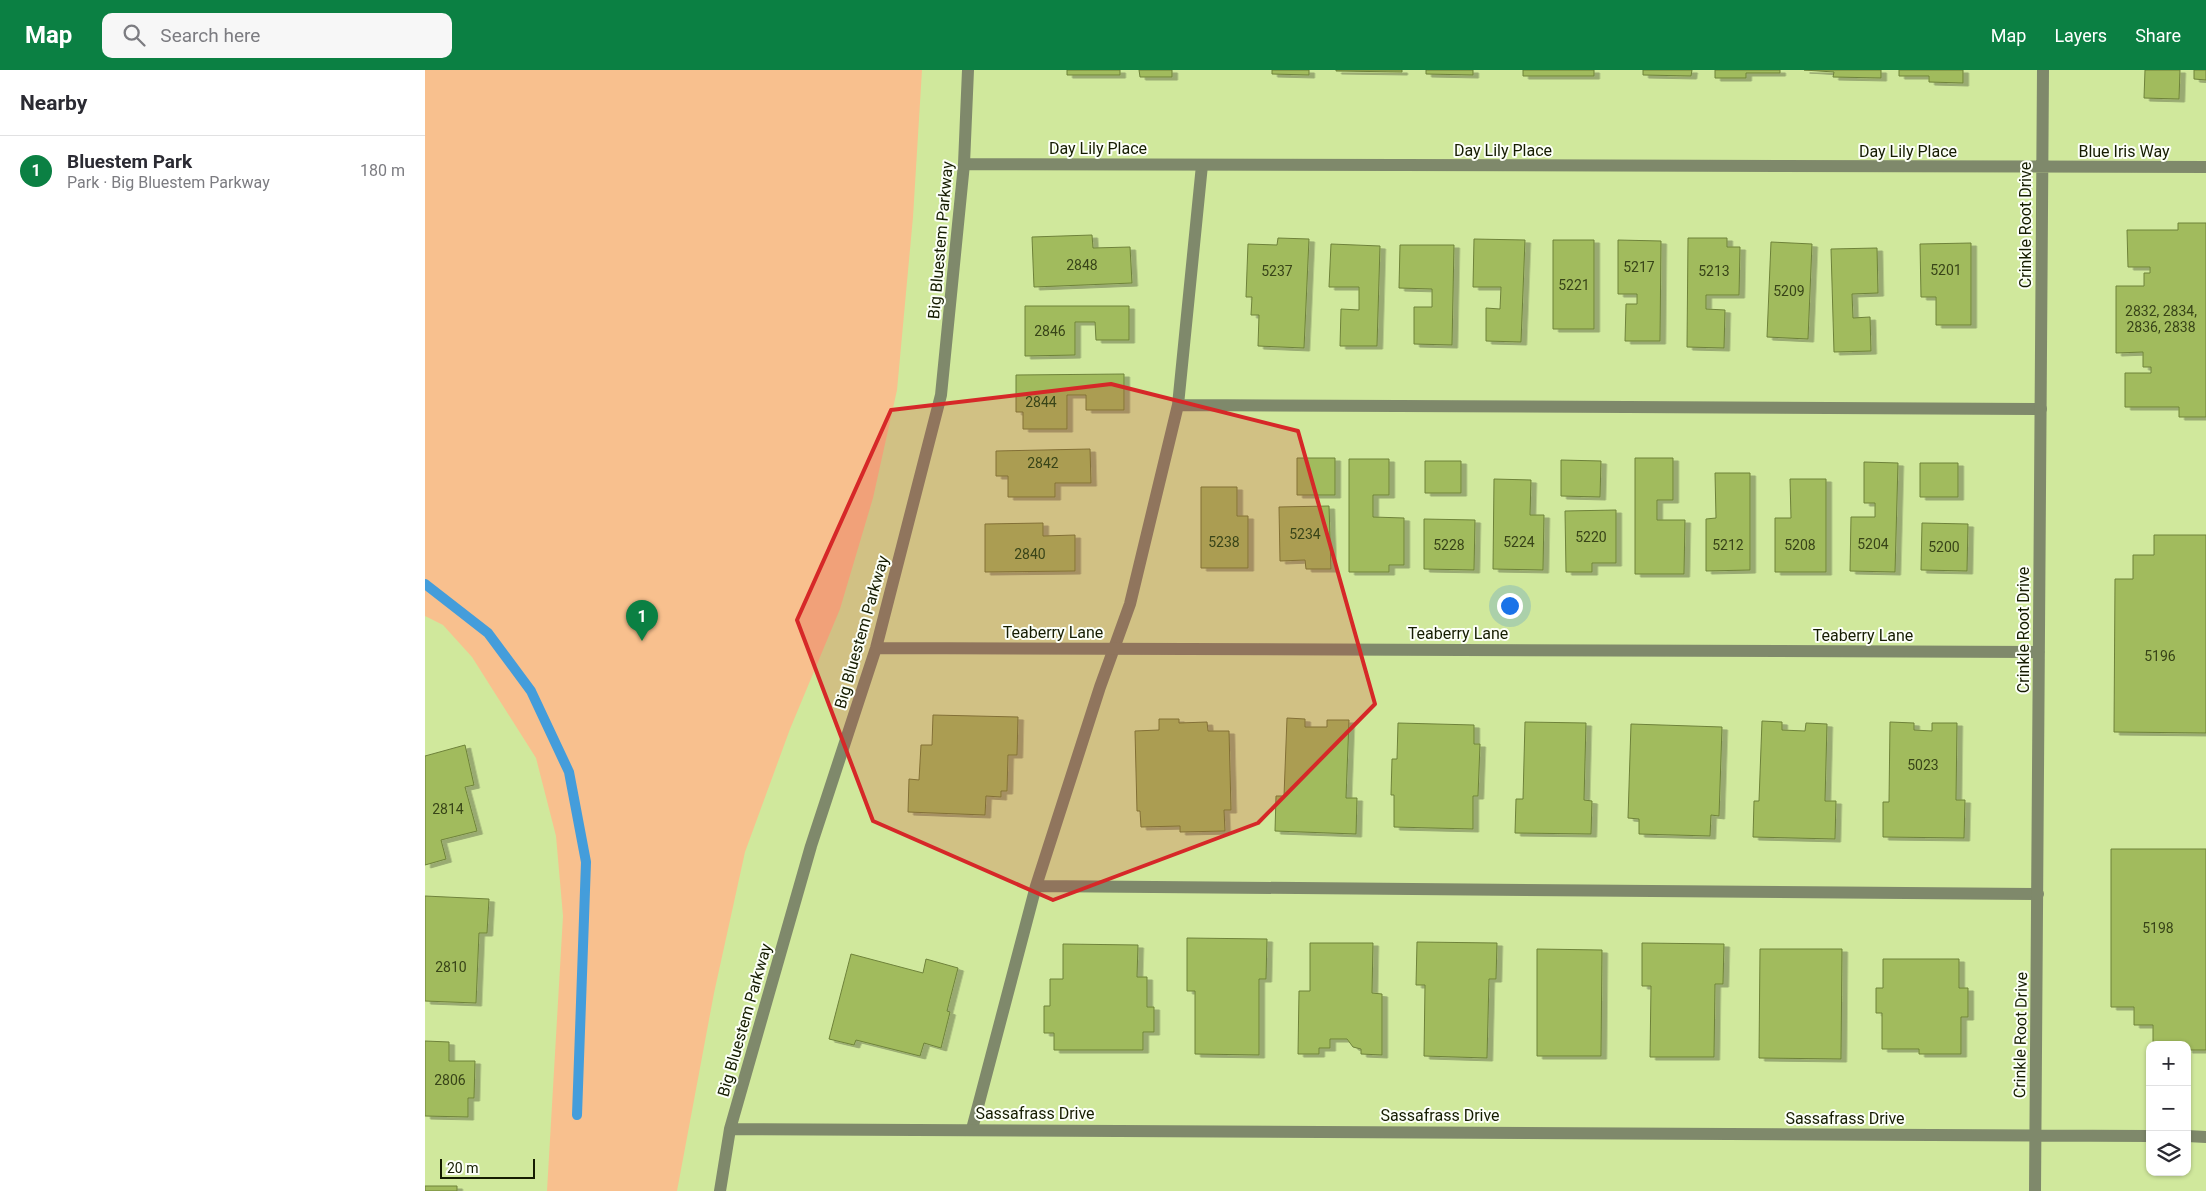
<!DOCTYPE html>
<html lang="en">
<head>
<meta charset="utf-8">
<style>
	:root { --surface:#fff; --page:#f7f7f7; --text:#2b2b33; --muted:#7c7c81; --line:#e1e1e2; --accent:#0b8043 }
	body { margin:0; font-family:Roboto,sans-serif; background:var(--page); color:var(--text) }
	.controls { position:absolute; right:15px; bottom:15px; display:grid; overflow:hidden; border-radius:10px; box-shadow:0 1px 4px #0004 }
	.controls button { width:45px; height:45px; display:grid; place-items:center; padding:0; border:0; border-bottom:1px solid var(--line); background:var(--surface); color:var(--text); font:25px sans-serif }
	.scale { position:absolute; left:15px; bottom:12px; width:95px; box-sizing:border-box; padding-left:5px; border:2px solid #151c01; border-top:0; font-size:14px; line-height:18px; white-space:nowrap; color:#151c01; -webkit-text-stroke:4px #fcfff7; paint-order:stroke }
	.you { position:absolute; left:1084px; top:535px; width:18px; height:18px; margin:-12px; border:4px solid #fff; border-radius:50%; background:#1a73e8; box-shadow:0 0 0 8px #1a73e833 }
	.badge { display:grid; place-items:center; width:32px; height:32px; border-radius:50%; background:var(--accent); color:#fff; font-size:16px; font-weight:700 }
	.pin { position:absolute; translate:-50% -41px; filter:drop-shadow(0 1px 2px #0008) }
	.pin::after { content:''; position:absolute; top:26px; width:18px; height:15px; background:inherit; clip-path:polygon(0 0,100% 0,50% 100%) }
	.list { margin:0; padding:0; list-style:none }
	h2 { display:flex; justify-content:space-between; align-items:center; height:65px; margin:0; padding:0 20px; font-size:21px }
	h2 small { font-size:16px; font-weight:400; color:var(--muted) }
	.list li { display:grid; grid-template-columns:32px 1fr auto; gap:15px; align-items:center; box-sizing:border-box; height:70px; padding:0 20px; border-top:1px solid var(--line) }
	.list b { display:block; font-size:19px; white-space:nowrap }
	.list p { margin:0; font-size:16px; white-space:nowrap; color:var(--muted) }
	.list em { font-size:16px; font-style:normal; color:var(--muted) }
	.icon { flex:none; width:28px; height:28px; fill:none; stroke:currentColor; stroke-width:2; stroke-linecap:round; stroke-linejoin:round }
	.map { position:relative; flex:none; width:1781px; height:1121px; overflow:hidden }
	header { display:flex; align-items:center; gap:30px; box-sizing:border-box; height:70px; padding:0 25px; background:var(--accent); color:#fff }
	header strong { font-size:24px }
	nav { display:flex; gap:28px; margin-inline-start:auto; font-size:18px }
	.search { width:350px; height:45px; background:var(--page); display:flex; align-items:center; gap:12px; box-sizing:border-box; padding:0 18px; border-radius:10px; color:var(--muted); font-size:19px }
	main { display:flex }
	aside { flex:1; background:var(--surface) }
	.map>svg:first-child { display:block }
	.green { fill:#f8c08e }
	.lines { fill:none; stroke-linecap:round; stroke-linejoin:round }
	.stream { stroke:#449ddb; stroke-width:10 }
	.building { fill:#a1bb5d; stroke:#6e823a; filter:url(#shadow) }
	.lane { stroke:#7f896b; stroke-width:12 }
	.street { stroke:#7f896b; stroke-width:12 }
	.marked { fill:#d62828; fill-opacity:0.2; stroke:#d62828; stroke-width:4; stroke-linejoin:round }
	.labels { text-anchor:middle; stroke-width:4; stroke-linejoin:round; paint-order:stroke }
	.number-label { font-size:14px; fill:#384418 }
	.street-label { font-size:16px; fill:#151c01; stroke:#fcfff7 }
</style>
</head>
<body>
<header>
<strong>Map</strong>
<div class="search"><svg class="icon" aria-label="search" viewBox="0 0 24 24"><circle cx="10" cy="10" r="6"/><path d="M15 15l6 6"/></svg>Search here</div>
<nav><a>Map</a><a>Layers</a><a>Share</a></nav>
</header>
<main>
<aside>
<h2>Nearby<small></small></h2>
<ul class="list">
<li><span class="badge">1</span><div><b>Bluestem Park</b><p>Park · Big Bluestem Parkway</p></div><em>180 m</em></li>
</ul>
</aside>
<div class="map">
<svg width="1781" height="1121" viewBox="0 0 1781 1121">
	<defs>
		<filter id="shadow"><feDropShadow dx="5.5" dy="3" stdDeviation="0" flood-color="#0004"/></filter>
	</defs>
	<rect width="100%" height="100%" fill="#d0e89c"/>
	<path class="green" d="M0,0h497l-9,147 -16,173 -24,108 -33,111 -50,120 -45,123 -31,141 -37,198h-130l16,-275 -7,-80 -20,-78 -64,-101 -29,-32 -18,-9z"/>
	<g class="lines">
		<path class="stream" d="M0,514l63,49 43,58 38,81 17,90 -9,253"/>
	</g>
	<path class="building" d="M642,0h53v5h-53z
		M714,0h33v7h-32z
		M847,0h37v5l-37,-1z
		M911,0h66v2l-66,-1z
		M1001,0h47v5l-47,-1z
		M1098,0h71v6h-71z
		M1218,0h49l-1,6 -48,-1z
		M1290,0h65v3h-34v5h-31z
		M1379,0h77v8l-48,-1 1,-5z
		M1474,0h64v13l-34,-1v-6h-30z
		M1720,0h35l-1,29 -35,-1z
		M1769,0h12v10l-12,-1z
		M1753,153h28v194h-27v-10h-54v-34h26v-6h-8v-15l-27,1v-67h28v-13h6v-6h-22l-1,-37h51z
		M667,165l1,13 37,-1 2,36 -98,4 -2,-50z
		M853,168l31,1 -5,109 -46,-2 1,-31h-8l1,-18h-6l2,-53 29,1z
		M1263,168h39v9h13l-1,48h-33v14l19,1 -1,38 -37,-1z
		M1049,169l51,1 -4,102 -35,-1v-33l14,1 1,-22h-28z
		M1128,170h41v89h-41z
		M1193,170l43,1 -1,100h-35l1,-37h11v-10h-19z
		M1346,172l41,2 -4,95 -41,-2z
		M1546,173v82h-35v-28h-15l-1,-53z
		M906,174l49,2 -3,100h-37l1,-37 18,1v-23h-30z
		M975,175h54l-2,100 -38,-1v-37h18v-18l-33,-1z
		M1452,178l1,45 -26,1 1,24 17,-1 1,34 -37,1 -3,-103z
		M600,236h104v34h-33l-1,-18h-20v33l-50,1z
		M699,304v36h-38v-15h-19v34h-44v-17h-7v-37z
		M665,379l1,34h-36v14h-47v-21h-12v-25z
		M872,388h38v37h-38z
		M1210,388h38v42h-16v20h28l-1,54h-49z
		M924,389h40v36h-16v22l31,1v47h-15v7h-40z
		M1136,390l40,1 -1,36 -39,-1z
		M1000,391h36v32h-36z
		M1439,392l34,1 -3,109 -45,-1 1,-54h24v-14h-11z
		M1495,393h38v34h-38z
		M1290,403h35v97l-44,1v-52l10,-1z
		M1069,409l37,1 -1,35h14l-1,55 -50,-1z
		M1365,409h36v93h-51v-54h16z
		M776,417h36v29h11v52h-47z
		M904,436l2,63h-25l-1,-9 -25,1 -1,-54z
		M1191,440v53h-24v9h-26l-1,-61z
		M999,449l51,1 -1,50 -50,-1z
		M618,453v13l32,-1v36l-90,1v-48z
		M1497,453l46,1 -1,47 -46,-1z
		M1729,465h52v198l-92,-1 1,-153h18v-24h21z
		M508,645l85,2 -1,38h-9l-1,36h-6v6l-15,-1 -1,19 -77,-3 1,-33 10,1 2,-35h11z
		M862,648l18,1v8h22v-7h22l-3,78h11l-1,36 -81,-3 1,-35h8z
		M734,649h20v4l28,-1 1,9h21l2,79h-7l1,21 -45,1v-6l-39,1 -1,-16h-3l-2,-80 24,-1z
		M1337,651l20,1v8l23,1 1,-8 21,1 -2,77h11l-1,38 -82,-2 1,-36h5z
		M1100,652l61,1 -2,77 8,1 -1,33 -76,-1 1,-34h7z
		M1465,652l24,1v7l18,1v-8h25l-1,77h9l-1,38 -81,-1v-35h6z
		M973,653l76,2v19h6l-2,52h-5v33l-79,-2v-32h-3l1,-36h5z
		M1206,654l91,3 -3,89 -8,-1 -1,21 -71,-2v-15l-11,-1z
		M40,675l9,40 -9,2 12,44 -36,9 5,19 -21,6v-109z
		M1686,779h95v201h-19v-5h-34v-20h-19v-18h-23z
		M0,826l64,3 -2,34h-8l-3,70 -51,-2z
		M762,868l80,1 -1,40h-7v76l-64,-1v-63h-8z
		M992,872l80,1 -1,36h-7l-2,79 -63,-2 1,-71h-9z
		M885,873h63l-1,50 10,1v61l-21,-1v-5l-8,-2 -6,-8h-17v9h-11v6h-21l1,-63h11z
		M1217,873l82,1 -1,40h-8l-1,73h-64l1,-71h-9z
		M638,874l75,1 -1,32h10v30h7v25h-11v18h-89v-17h-10v-27h6v-27h13z
		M1112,879l65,1 -1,106h-64z
		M1335,879h82l-1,110 -82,-1z
		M426,884l72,19 3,-14 32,9 -11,43 3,1 -9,36 -17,-5 -4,13 -64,-16 -2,5 -25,-6z
		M1458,889h76v29h9v29h-7v37h-42v-5h-37v-36h-6v-25h7z
		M0,971l24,1v19h26l-1,37h-6v19l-43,-1z
		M0,1116h32v5h-32z"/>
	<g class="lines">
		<path class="lane" d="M753,335l863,4
			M611,816l1002,8
			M547,1059l64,-243 64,-199 30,-83 48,-199 24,-240"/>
		<path class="street" d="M539,94l1242,3
			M451,578l1163,4
			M305,1059l1420,7
			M1762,1066l19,1
			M295,1121l10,-62 81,-283 65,-198 65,-253 23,-231 4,-94
			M1610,1121l8,-1121"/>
	</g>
	<path class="marked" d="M686,314l187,47 77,273 -117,119 -205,77 -180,-79 -76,-201 94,-210z"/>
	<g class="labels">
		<g class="number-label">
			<text x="657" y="200">2848</text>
			<text x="1214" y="202">5217</text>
			<text x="1521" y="205">5201</text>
			<text x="852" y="206">5237</text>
			<text x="1289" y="206">5213</text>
			<text x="1149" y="220">5221</text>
			<text x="1364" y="226">5209</text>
			<text x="1736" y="246">2832, 2834,<tspan x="1736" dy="16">2836, 2838</tspan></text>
			<text x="625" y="266">2846</text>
			<text x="616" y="337">2844</text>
			<text x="618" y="398">2842</text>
			<text x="880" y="469">5234</text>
			<text x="1166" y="472">5220</text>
			<text x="799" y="477">5238</text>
			<text x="1094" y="477">5224</text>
			<text x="1448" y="479">5204</text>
			<text x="1024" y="480">5228</text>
			<text x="1303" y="480">5212</text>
			<text x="1375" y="480">5208</text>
			<text x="1519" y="482">5200</text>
			<text x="605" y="489">2840</text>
			<text x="1735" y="591">5196</text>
			<text x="1498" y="700">5023</text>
			<text x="23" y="744">2814</text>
			<text x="1733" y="863">5198</text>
			<text x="26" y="902">2810</text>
			<text x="25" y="1015">2806</text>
		</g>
		<g class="street-label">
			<text x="673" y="84">Day Lily Place</text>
			<text x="1078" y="86">Day Lily Place</text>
			<text x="1483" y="87">Day Lily Place</text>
			<text x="1699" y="87">Blue Iris Way</text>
			<text transform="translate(1600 155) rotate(-90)" y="6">Crinkle Root Drive</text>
			<text transform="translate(515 170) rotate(-85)" y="6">Big Bluestem Parkway</text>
			<text transform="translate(1598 560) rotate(-90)" y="6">Crinkle Root Drive</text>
			<text transform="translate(436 562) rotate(-74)" y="6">Big Bluestem Parkway</text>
			<text x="628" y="568">Teaberry Lane</text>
			<text x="1033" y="569">Teaberry Lane</text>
			<text x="1438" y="571">Teaberry Lane</text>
			<text transform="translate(319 950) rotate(-74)" y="6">Big Bluestem Parkway</text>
			<text transform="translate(1595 965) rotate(-89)" y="6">Crinkle Root Drive</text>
			<text x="610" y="1049">Sassafrass Drive</text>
			<text x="1015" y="1051">Sassafrass Drive</text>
			<text x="1420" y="1054">Sassafrass Drive</text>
		</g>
	</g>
</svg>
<div class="controls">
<button>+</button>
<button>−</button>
<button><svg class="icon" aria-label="layers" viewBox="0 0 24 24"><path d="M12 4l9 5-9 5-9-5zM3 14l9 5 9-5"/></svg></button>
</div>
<div class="scale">20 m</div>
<div class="you"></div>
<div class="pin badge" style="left:217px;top:571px">1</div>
</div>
</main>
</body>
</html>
